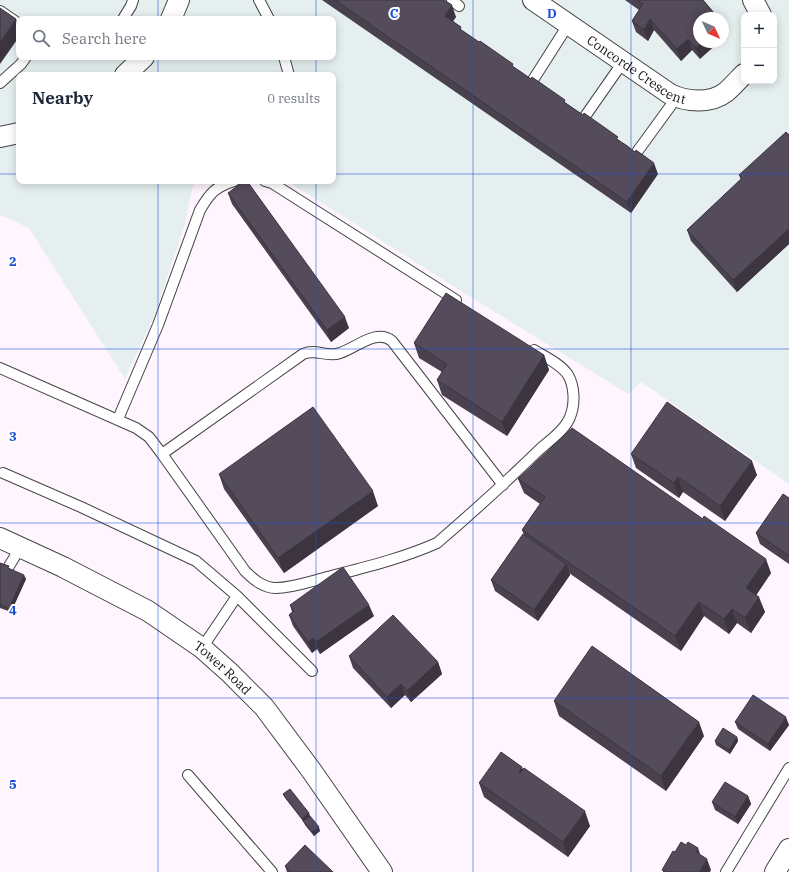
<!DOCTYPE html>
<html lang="en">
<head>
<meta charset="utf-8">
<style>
	:root { --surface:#fff; --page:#f6f6f7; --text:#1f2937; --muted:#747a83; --line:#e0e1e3 }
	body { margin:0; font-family:"IBM Plex Serif",serif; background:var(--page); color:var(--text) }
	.controls { position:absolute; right:12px; top:12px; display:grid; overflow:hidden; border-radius:8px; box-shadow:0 2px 10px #0003 }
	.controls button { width:36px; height:36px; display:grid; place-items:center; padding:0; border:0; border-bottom:1px solid var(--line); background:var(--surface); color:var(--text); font:20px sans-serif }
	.compass { position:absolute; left:693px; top:12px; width:36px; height:36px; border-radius:50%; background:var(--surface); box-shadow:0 2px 10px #0003; rotate:134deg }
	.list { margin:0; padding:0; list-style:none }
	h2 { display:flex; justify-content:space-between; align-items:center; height:52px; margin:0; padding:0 16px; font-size:17px }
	h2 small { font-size:13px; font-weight:400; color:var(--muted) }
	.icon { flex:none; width:22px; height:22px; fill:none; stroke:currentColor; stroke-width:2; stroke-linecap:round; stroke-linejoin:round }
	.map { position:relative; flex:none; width:789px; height:872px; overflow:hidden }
	.search { position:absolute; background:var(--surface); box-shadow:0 2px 10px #0003; left:16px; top:16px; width:320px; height:44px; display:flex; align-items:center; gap:10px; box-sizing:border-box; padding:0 14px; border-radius:8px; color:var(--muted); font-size:15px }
	.panel { position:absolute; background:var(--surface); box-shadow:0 2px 10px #0003; left:16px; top:72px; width:320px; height:112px; border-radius:8px }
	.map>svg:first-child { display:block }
	.industrial { fill:#e5eff0; fill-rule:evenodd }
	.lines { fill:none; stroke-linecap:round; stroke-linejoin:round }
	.lane-casing { stroke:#444; stroke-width:12 }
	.street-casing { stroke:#444; stroke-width:22 }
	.lane { stroke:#fff; stroke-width:10 }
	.street { stroke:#fff; stroke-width:20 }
	.wall { fill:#49414e }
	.shaded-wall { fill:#3c3540 }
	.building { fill:#554c5b; stroke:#3c3540 }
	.grid { fill:none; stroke:#1d4ed8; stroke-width:1; stroke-opacity:0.55 }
	.labels { text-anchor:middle; stroke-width:4; stroke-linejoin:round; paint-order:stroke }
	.street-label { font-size:13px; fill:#111; stroke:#fff }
	.grid-label { font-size:13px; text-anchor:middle; font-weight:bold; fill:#1d4ed8; stroke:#fff; stroke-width:4; stroke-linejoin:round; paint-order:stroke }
</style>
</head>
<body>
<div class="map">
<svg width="789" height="872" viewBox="0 0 789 872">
	<rect width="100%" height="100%" fill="#fff5ff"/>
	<path class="industrial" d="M0,0h789v484l-148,-102 -13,12 -151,-93 -190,-120h46v-106h-314v106h175l-10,46 -30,90 -29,62 -96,-151 -29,-13zM744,15h30v66h-30zM699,18h24v24h-24zM19,19h314v38h-314z"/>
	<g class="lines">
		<defs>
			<path id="lane" d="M259,0l10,19
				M452,0l7,6
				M0,11l19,13
				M123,19l8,-13 2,-6
				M284,57l5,18
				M533,80l35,-55
				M0,83l21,-19 5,-7
				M586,115l37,-53
				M637,152l40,-55
				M265,181l7,2 11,7 173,110
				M0,368l136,60 13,9 13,17 83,117c8,8 18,17 31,17 16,0 32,-6 48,-10 38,-10 77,-19 113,-35 35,-30 69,-61 102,-93 11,-10 26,-20 31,-33 5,-12 5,-30 -2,-42 -7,-11 -23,-18 -34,-25
				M118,419l40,-94 42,-115c10,-17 15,-23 34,-29
				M162,454l141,-100c14,-6 23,4 37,-1 16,-5 37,-25 52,-12l111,144
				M3,473l78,34 115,54 41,35 75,75
				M0,581l20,-33
				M202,648l35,-52
				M188,775l84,97
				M726,872l63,-104"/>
			<g id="street">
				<path id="s1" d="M533,0l137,94c16,8 41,10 56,-2 6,-5 12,-12 18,-18"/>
				<path d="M753,0l8,15"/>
				<path d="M171,19l8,-19"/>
				<path d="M125,75l19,-18"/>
				<path d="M0,137l19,-4"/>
				<path id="s2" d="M0,538l63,29 85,44 54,37 27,24 35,35 47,63 71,102"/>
				<path d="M775,872l14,-23"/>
			</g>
		</defs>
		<use href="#lane" class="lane-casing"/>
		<use href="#street" class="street-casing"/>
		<use href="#lane" class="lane"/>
		<use href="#street" class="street"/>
	</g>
	<path class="wall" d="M322,0h122l12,17 -3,4 9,10 157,109 39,34 -27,39z
		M625,0h78l11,13 2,5h-17l1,41 -8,-9 -11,11 -27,-31 -6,11 -12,-9 -4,-11 7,-11z
		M789,135v109l-52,48 -46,-51 -4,-11 54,-50 -2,-5z
		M228,193l121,135 -18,14 -99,-138z
		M414,343l130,12 5,15 -42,66 -65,-41 -5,-15 5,-8 -23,-14z
		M631,454l126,21 -32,46 -42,-29 -4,6 -43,-30z
		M219,474l159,32 -94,67 -60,-84z
		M518,479l253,94 -15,22 9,17 -14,21 -14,-10 -8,11 -25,-18 -23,35 -112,-78 1,2 -32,46 -43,-30 -4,-11 33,-45 -2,-5 18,-26 -16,-11z
		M789,498v66l-29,-20 -4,-11z
		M0,563l26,16 -15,33 -11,-4z
		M290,605l84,11 -54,38 -3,-5 -5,4 -19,-27 -4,-11 3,-3z
		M349,656l89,6 4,12 -31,28 -6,-7 -14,13 -38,-40z
		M554,701l150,35 -38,55 -107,-75z
		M735,722l54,3 -19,26 -32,-22z
		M737,737l1,4 -8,13 -14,-9 -1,-4z
		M523,769l67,57 -22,31 -84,-60 -5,-14z
		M283,794l26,19 1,4 10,14 -6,5 -9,-11 -1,-3 -19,-24z
		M748,796l3,8 -13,20 -23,-14 -3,-8z
		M285,866l48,6h-46z"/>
	<path class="shaded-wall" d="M452,5l4,12 -7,10 -4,-11z
		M714,13l2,5h-7z
		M16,19l3,9v9l-19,27v-22z
		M650,19l4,11 -6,11 -4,-11z
		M688,39l4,11 -11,11 -4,-12z
		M702,42h17l-19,17 -4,-11z
		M654,163l4,11 -27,39 -4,-11z
		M789,229v15l-52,48 -4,-12z
		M345,317l4,11 -18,14 -4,-12z
		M544,355l5,15 -42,66 -5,-14z
		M752,461l5,14 -32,46 -5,-15z
		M678,477l5,15 -4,6 -5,-15z
		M373,491l5,15 -94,67 -6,-15z
		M766,559l5,14 -20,30 -5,-15z
		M566,564l4,11 -32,46 -4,-11z
		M24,575l2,4 -15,33 -2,-3z
		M759,597l6,15 -14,21 -6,-15z
		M699,602l5,14 -23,35 -6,-15z
		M369,605l5,11 -54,38 -4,-12z
		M732,609l5,14 -8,11 -5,-15z
		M313,638l4,11 -5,4 -4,-11z
		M438,662l4,12 -31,28 -4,-11z
		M401,684l4,11 -14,13 -4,-11z
		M786,717l3,8 -19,26 -2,-7z
		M699,722l5,14 -38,55 -5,-15z
		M737,737l1,4 -8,13 -1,-4z
		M522,767l6,15 -9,-10z
		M748,796l3,8 -13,20 -3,-7z
		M585,811l5,15 -22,31 -5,-15z
		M309,813l1,4 -7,5 -1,-3z
		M319,827l1,4 -6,5 -2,-4z
		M698,848l4,12 -6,-8z
		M707,859l4,11 -1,2h-11z"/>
	<path class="building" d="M335,0h109l8,5 -7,11 16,11 -1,2 19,13 1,-1 33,23 -1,2 9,6 10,7 1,-2 33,23 -1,2 19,13 1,-2 34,24 -2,2 10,6 9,7 1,-2 18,13 -27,39z
		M637,0h66l11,13 -5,5h-10v24h3l-6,6 -8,-9 -11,10 -27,-30 -6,11 -12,-9 11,-17z
		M0,8l16,11 -16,23z
		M786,132l3,3v94l-56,51 -46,-50 55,-52 -3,-3z
		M244,181h3l98,136 -18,13 -99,-137z
		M446,293l98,62 -42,67 -65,-42 10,-16 -33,-21z
		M667,402l85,59 -32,45 -42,-29 -4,6 -43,-29z
		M313,407l60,84 -95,67 -59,-84z
		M572,428l131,91 1,-3 62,43 -20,29 13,9 -14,21 -13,-9 -8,10 -25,-17 -24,34 -153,-106 23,-33 -27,-18z
		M783,494l6,4v58l-33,-23z
		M523,534l43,30 -32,46 -43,-30z
		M0,563l9,3 -1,2 16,7 -15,34 -9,-5z
		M343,567l26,38 -53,37 -3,-4 -5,4 -19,-27 5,-4 -4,-6z
		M393,615l45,47 -31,29 -6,-7 -14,13 -38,-41z
		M592,646l107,76 -38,54 -107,-75z
		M753,695l33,22 -18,27 -33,-22z
		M723,728l14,9 -8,13 -14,-9z
		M501,752l21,15 -3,5 1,1 4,-5 61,43 -22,31 -84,-59z
		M725,782l23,14 -13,21 -23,-15z
		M290,789l19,24 -7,6 -19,-25z
		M310,816l9,11 -7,5 -9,-11z
		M681,842l5,3 2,-3 10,6 -2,4 11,7 -8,13h-36l1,-1 -2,-1 11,-19 2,1z
		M305,845l28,27h-42l-6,-6z"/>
	<path class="grid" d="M158,0v19M316,0v19M473,0v872M631,0v872M158,57v18M316,57v18M0,174h19M333,174h456M158,181v691M316,181v691M0,349h789M0,523h789M0,698h789"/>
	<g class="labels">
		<g class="street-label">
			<text dy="5" stroke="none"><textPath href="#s1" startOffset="125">Concorde Crescent</textPath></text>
			<text dy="5" stroke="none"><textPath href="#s2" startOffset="259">Tower Road</textPath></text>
		</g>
	</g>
	<g class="grid-label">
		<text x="394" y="18">C</text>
		<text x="552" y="18">D</text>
		<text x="13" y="266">2</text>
		<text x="13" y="441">3</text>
		<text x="13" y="615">4</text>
		<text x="13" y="789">5</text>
	</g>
</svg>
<div class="controls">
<button>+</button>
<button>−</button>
</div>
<svg class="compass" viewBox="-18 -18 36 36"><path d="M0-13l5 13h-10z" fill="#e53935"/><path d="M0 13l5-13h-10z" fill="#747a83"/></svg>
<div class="search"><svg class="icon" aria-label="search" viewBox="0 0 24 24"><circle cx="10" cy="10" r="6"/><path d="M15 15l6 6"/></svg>Search here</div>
<section class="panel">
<h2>Nearby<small>0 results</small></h2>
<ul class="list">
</ul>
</section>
</div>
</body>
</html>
